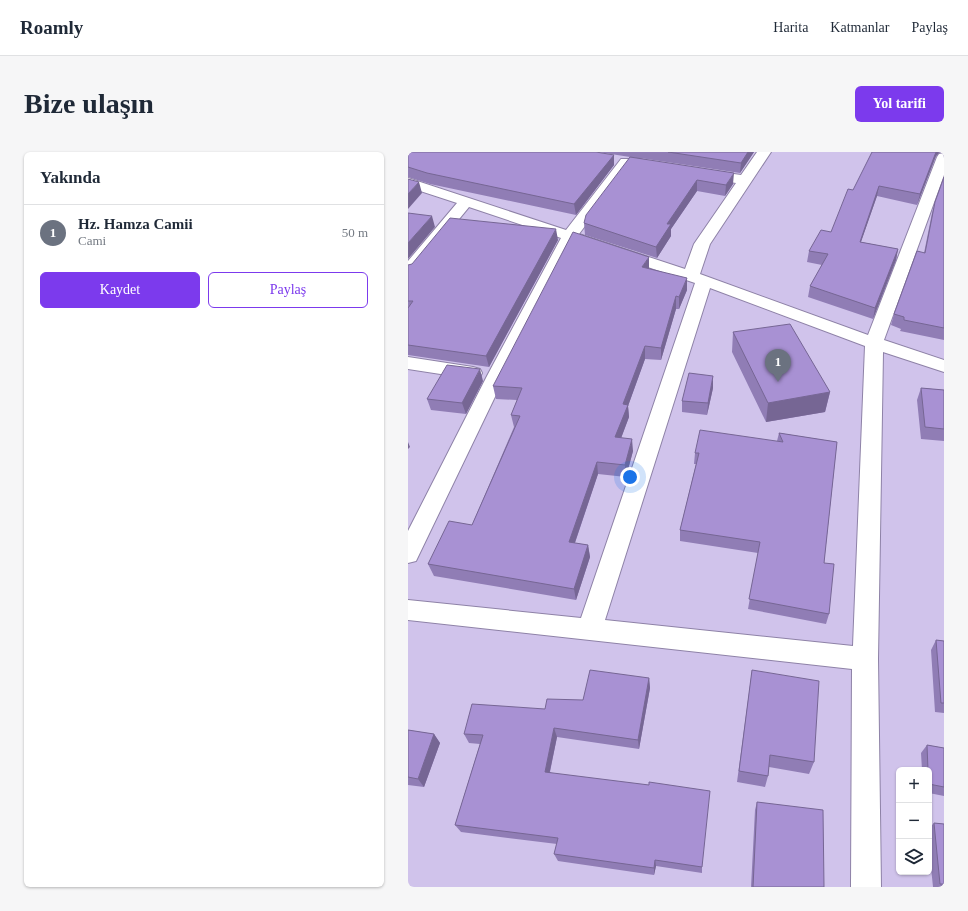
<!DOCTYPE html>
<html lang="tr">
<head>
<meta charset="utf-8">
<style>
	:root { --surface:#fff; --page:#f6f6f7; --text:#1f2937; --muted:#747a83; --line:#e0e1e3; --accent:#7c3aed }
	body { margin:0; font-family:Georgia,serif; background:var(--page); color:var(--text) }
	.controls { position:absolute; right:12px; bottom:12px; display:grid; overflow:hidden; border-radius:6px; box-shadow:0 1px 3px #0004 }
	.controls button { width:36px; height:36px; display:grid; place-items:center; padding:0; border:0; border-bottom:1px solid var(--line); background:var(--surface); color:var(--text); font:20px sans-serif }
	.you { position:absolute; left:222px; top:325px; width:14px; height:14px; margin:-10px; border:3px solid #fff; border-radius:50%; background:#1a73e8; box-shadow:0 0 0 6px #1a73e833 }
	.badge { display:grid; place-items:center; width:26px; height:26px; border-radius:50%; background:var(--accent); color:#fff; font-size:13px; font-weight:700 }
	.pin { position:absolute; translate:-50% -33px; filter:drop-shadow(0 1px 2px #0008) }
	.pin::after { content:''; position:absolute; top:21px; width:14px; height:12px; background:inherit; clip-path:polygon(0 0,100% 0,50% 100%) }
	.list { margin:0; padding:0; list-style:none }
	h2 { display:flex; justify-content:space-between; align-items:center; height:52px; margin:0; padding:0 16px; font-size:17px }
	h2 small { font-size:13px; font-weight:400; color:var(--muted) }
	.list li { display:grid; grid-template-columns:26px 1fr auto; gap:12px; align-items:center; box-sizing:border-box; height:56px; padding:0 16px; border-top:1px solid var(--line) }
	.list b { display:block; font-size:15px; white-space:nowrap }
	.list p { margin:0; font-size:13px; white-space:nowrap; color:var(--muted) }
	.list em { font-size:13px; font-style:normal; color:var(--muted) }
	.actions { display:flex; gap:8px; padding:12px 16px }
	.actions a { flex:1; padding:9px 0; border:1px solid var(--accent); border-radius:6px; text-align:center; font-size:14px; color:var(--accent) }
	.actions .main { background:var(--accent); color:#fff }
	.icon { flex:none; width:22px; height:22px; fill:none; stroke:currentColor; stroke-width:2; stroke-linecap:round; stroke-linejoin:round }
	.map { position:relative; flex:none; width:536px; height:735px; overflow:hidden; border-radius:6px }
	header { display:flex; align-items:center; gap:24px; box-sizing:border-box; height:56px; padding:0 20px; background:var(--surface); border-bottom:1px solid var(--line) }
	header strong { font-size:19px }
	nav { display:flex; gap:22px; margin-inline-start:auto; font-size:14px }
	.intro { display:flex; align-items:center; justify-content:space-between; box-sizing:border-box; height:96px; padding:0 24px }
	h1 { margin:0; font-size:28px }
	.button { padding:10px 18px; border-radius:6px; background:var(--accent); color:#fff; font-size:14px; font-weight:700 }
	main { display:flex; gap:24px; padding:0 24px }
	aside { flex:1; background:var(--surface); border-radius:6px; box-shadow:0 1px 3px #0004 }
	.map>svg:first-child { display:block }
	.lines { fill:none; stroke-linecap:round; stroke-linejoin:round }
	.minor-casing { stroke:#8e82a7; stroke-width:2 }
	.minor { fill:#fff; fill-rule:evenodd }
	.wall { fill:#907db5 }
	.shaded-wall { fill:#766694 }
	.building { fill:#a891d3; stroke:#766694 }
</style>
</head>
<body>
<header>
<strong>Roamly</strong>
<nav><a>Harita</a><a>Katmanlar</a><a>Paylaş</a></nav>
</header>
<div class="intro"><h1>Bize ulaşın</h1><a class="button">Yol tarifi</a></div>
<main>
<aside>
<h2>Yakında<small></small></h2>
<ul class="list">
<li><span class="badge" style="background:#6b7280">1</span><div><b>Hz. Hamza Camii</b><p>Cami</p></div><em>50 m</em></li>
</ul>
<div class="actions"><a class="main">Kaydet</a><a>Paylaş</a></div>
</aside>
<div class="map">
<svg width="536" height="735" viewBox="0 0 536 735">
	<rect width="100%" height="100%" fill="#d0c3eb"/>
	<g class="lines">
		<defs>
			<path id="minor" d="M349,0h14l-61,92 -10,30 168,61 69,-178 2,-3 5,-1v22l-60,165 60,20v12l-61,-20 -5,307 3,228h-30l1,-218 -444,-49v-20l173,18 114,-335 -121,-41 -69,134 -89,185 -8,2v-32l79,-155 74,-138 -92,-31 -55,67 -6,2v-15l49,-58 -49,-16v-9l158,52 55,-71h10l2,3 -2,3 -52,69 106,35 9,-25 42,-61 -31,-5 -5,-1 -2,-3 2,-3 5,-1 36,5zM302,136l155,58 -12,300 -248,-26z
				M0,205l65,10 7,2 2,4 -2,4 -7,2 -65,-10z"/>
		</defs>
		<use href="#minor" class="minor-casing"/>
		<use href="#minor" class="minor"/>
	</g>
	<path class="wall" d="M0,0l206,3v10l-38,50 -146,-31 -22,-7z
		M190,0h156l-14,21 -100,-15 93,26 -8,12 -28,-5 -26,38v7l-14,22 -72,-23 -1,-12 46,-66z
		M531,1l-3,3 -19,49 -40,-9 -16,46 37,7 -2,11 -23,59 -65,-22 2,-11 12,-21 -15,-3 2,-11 22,-19 22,-42z
		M536,25v163l-44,-9 1,-2 -10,-4 3,-11 30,-61 8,-40 3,-11z
		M150,88l-69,127 -81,-12v-90z
		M241,117l38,21 -8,19h-3l-15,51 -16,-1 -17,47 1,11 -8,21 12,13 -7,26 -28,-3 -23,69 13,2 2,12 -14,43 -142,-24 -6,-12 44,-39 42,-98 -3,-12 6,-15 -21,-1 -3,-13z
		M325,180l97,60 -5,20 -59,10 -34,-70z
		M75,229l-17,33 -35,-4 -4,-11z
		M305,236l-6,27 -25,-3v-11z
		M513,236l23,2v51l-23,-2 -4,-39z
		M371,281l58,9 -13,121 5,51 -3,10 -78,-15 10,-56 -78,-12v-11l16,-66h-2l1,-11 82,-12z
		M528,488l8,1v72l-9,-1 -4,-62z
		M344,518l62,92 -5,12 -40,-7 -1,9 -3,11 -28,-5z
		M241,526l1,10 -11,61 -82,-12 -7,35 152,95v6l-46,-7 -2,9 -96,-14 -4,-7 3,-10 -96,-12 -6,-7 25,-81 -11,-1 -5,-9 81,-25 38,-9z
		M0,578l26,4 6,9 -16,44 -16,-2z
		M519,593l17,3v48l-15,-3v-23h-7l-1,-17z
		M349,650l67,85h-73l4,-77z
		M526,671l10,1v63h-11l-4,-39v-20z"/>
	<path class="shaded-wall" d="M340,0h6l-14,21 1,-10z
		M528,0h8l-5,1 -3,3 -19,49 3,-11z
		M206,3v10l-38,50 -2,-11z
		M326,21l-1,11 -8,12 1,-11z
		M289,28v11l-26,38v7l-14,22 -1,-11 11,-23z
		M11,30l3,11 -14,16v-15z
		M471,34l-2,10 -20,57 3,-11z
		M24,64l3,11 -27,32v-16z
		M148,77l2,11 -69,127 -3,-11z
		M490,97l-2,11 -23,59 2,-11z
		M241,105v12l-7,-2z
		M279,126v12l-8,19v-12z
		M268,144v13l-15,51v-12z
		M237,194v13l-17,47 1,11 -12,32 -2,-12 8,-33z
		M72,217l3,12 -17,33 -4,-11z
		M305,224v12l-6,27 1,-12z
		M422,240l-5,20 -59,10 2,-19z
		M224,287l1,12 -7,26 -1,-12z
		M0,290l2,5 -2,2z
		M189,310l1,12 -27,80 -2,-12z
		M180,393l2,12 -14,43 -2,-11z
		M241,526l1,10 -11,61 -1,-9z
		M146,576l3,9 -9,43 -3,-8z
		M26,582l6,9 -16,44 -6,-8z
		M247,708l1,6 -2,9v-7z"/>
	<path class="building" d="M0,0h188l18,3 -40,49 -147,-31 -19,-6z
		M260,0h80l-7,11z
		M464,0h64l-16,42 -41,-8 -19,56 38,7 -23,59 -65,-22 18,-32 -19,-3 12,-21 10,2 17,-43 5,1z
		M222,5l104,16 -8,12 -29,-5 -30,44h4l-15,23 -72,-24 2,-8z
		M536,25v151l-40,-8v-3l-10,-3 23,-63 8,2 10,-51z
		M0,27l11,3 -11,12z
		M0,61l24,3 -24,27z
		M42,66l106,11 -70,127 -78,-11v-37l5,-7h-5v-36l4,-1z
		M165,80l76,25 -7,10 45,11 -8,19 -3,-1 -15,52 -16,-2 -22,58 5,1 -13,32 17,2 -7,26 -28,-3 -28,80 19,3 -14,44 -146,-25 21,-43 23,4 48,-109 -9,-1 11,-27 -29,-2z
		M382,172l40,68 -62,11 -35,-71z
		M39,213l33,4 -18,34 -35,-4z
		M281,221l24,3 -5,27 -26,-2z
		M513,236l23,2v39l-19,-2z
		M292,278l83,12 -4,-9 58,9 -13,121 10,1 -5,50 -80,-15 11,-57 -80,-12 19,-77h-4z
		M528,488l8,1v62h-3z
		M182,518l59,8 -11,62 -84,-12 -9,44 104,13v-3l61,9 -8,76 -47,-7 -1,8 -100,-14 4,-16 -103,-13 28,-90 -19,-1 8,-30 73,5 2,-10 36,1z
		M344,518l67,11 -5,81 -44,-7 -2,21 -29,-5z
		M0,578l26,4 -16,45 -10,-2z
		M519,593l17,3v39l-15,-3v-14h-1z
		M349,650l66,8 1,77h-71z
		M526,671l10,1v60h-4z"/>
</svg>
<div class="controls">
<button>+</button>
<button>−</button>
<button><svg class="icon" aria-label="layers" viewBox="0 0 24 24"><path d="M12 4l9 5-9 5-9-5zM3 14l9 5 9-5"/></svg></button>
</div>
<div class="you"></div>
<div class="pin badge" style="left:370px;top:230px;background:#6b7280">1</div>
</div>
</main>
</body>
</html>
